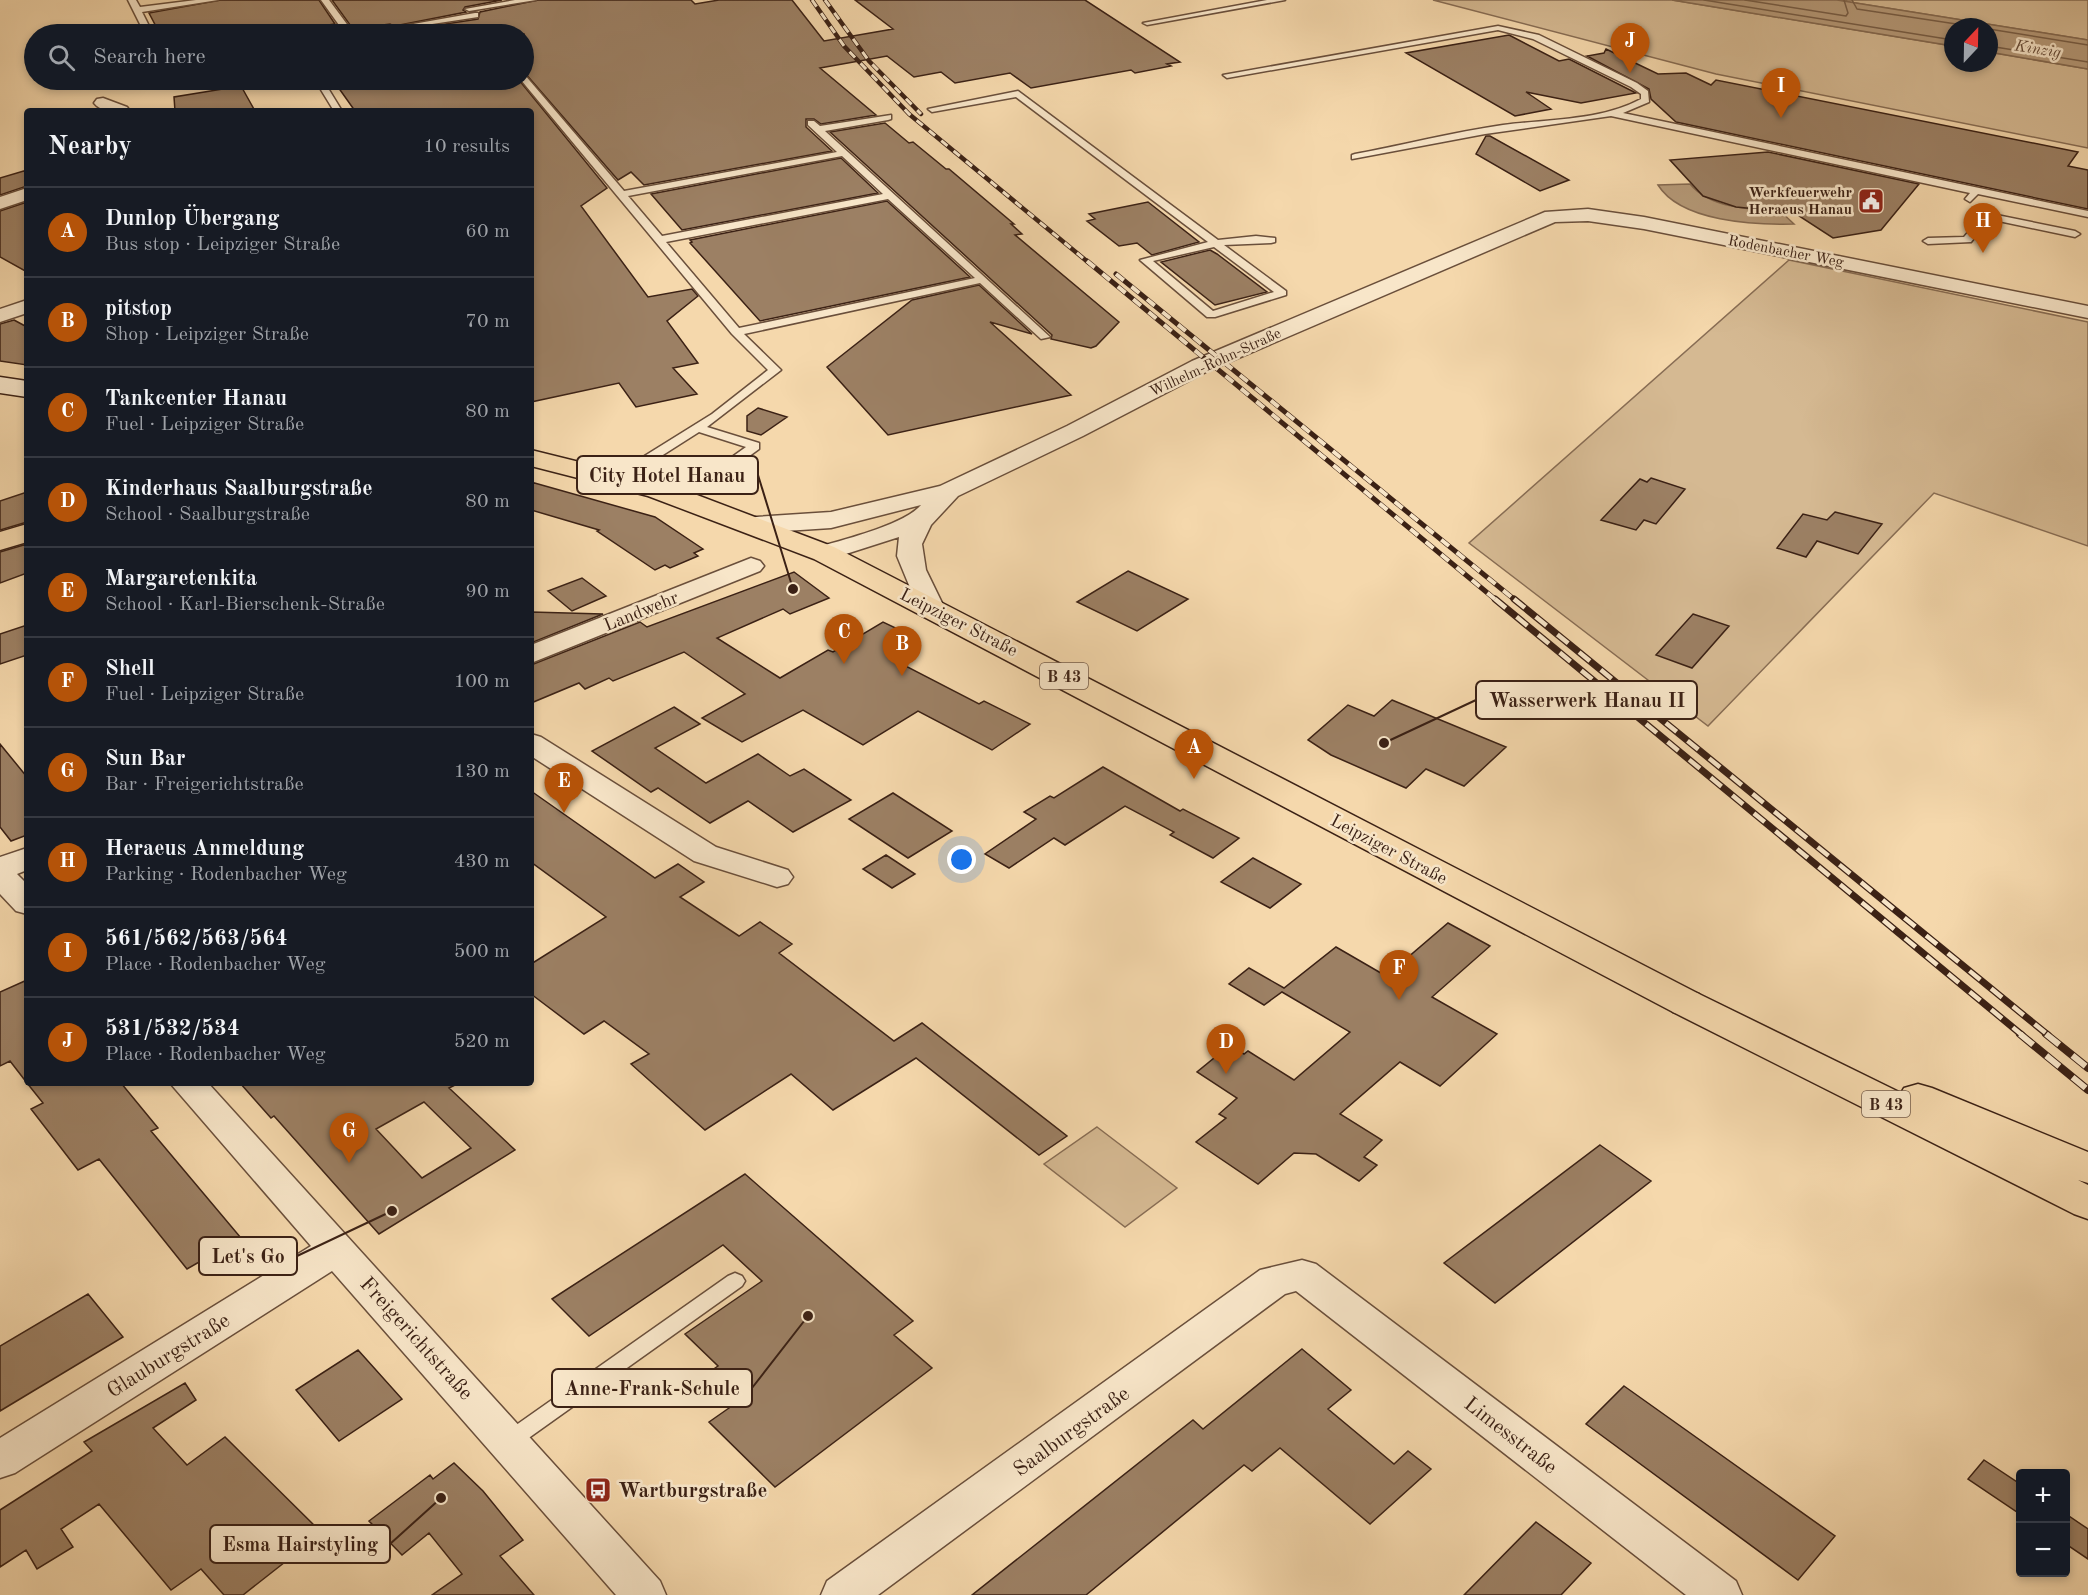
<!DOCTYPE html>
<html lang="en">
<head>
<meta charset="utf-8">
<style>
	:root { --surface:#171b24; --page:#20242c; --text:#f1f3f6; --muted:#9ea1a6; --line:#363941; --accent:#b45309 }
	body { margin:0; font-family:"Old Standard TT",serif; background:var(--page); color:var(--text) }
	.controls { position:absolute; right:18px; bottom:18px; display:grid; overflow:hidden; border-radius:6px; box-shadow:0 3px 9px #0003 }
	.controls button { width:54px; height:54px; display:grid; place-items:center; padding:0; border:0; border-bottom:2px solid var(--line); background:var(--surface); color:var(--text); font:30px sans-serif }
	.compass { position:absolute; left:1944px; top:18px; width:54px; height:54px; border-radius:50%; background:var(--surface); box-shadow:0 3px 9px #0003; rotate:22deg }
	.you { position:absolute; left:962px; top:860px; width:21px; height:21px; margin:-15px; border:4px solid #fff; border-radius:50%; background:#1a73e8; box-shadow:0 0 0 9px #1a73e833 }
	.badge { display:grid; place-items:center; width:39px; height:39px; border-radius:50%; background:var(--accent); color:#fff; font-size:20px; font-weight:700 }
	.pin { position:absolute; translate:-50% -50px; filter:drop-shadow(0 2px 3px #0008) }
	.pin::after { content:''; position:absolute; top:32px; width:21px; height:18px; background:inherit; clip-path:polygon(0 0,100% 0,50% 100%) }
	.list { margin:0; padding:0; list-style:none }
	h2 { display:flex; justify-content:space-between; align-items:center; height:78px; margin:0; padding:0 24px; font-size:26px }
	h2 small { font-size:20px; font-weight:400; color:var(--muted) }
	.list li { display:grid; grid-template-columns:39px 1fr auto; gap:18px; align-items:center; box-sizing:border-box; height:90px; padding:0 24px; border-top:2px solid var(--line) }
	.list b { display:block; font-size:22px; white-space:nowrap }
	.list p { margin:0; font-size:20px; white-space:nowrap; color:var(--muted) }
	.list em { font-size:20px; font-style:normal; color:var(--muted) }
	.icon { flex:none; width:33px; height:33px; fill:none; stroke:currentColor; stroke-width:2; stroke-linecap:round; stroke-linejoin:round }
	.map { position:relative; flex:none; width:2088px; height:1595px; overflow:hidden }
	.search { position:absolute; background:var(--surface); box-shadow:0 3px 9px #0003; left:24px; top:24px; width:510px; height:66px; display:flex; align-items:center; gap:15px; box-sizing:border-box; padding:0 21px; border-radius:33px; color:var(--muted); font-size:22px }
	.panel { position:absolute; background:var(--surface); box-shadow:0 3px 9px #0003; left:24px; top:108px; width:510px; height:978px; border-radius:6px }
	.map>svg:first-child { display:block }
	.green { fill:#d5b992; stroke:#886d54; stroke-width:1.5 }
	.water { fill:#b69a79; stroke:#856a51; stroke-width:1.5 }
	.lines { fill:none; stroke-linecap:round; stroke-linejoin:round }
	.shore { stroke:#785e47; stroke-width:1.5 }
	.building { fill:#9c8064; stroke:#3b2115; stroke-width:1.5; fill-rule:evenodd }
	.service-casing { stroke:#6a4f3b; stroke-width:3 }
	.minor-casing { stroke:#6a4f3b; stroke-width:3 }
	.secondary-casing { stroke:#3b2115; stroke-width:3 }
	.primary-casing { stroke:#3b2115; stroke-width:3 }
	.trunk-casing { stroke:#3b2115; stroke-width:3 }
	.service { fill:#f8e6c9; fill-rule:evenodd }
	.minor { fill:#f8e6c9; fill-rule:evenodd }
	.secondary { fill:#f8e6c9; fill-rule:evenodd }
	.primary { fill:#f5d8ac; fill-rule:evenodd }
	.trunk { fill:#f5d8ac; fill-rule:evenodd }
	.rail-far3-casing { stroke:#3b2115; stroke-width:4.5 }
	.rail-far2-casing { stroke:#3b2115; stroke-width:5 }
	.rail-far1-casing { stroke:#3b2115; stroke-width:7 }
	.rail-casing { stroke:#3b2115; stroke-width:8 }
	.rail-far3 { stroke:#f8e6c9; stroke-width:3; stroke-dasharray:8; stroke-linecap:butt }
	.rail-far2 { stroke:#f8e6c9; stroke-width:4; stroke-dasharray:10; stroke-linecap:butt }
	.rail-far1 { stroke:#f8e6c9; stroke-width:4.5; stroke-dasharray:14; stroke-linecap:butt }
	.rail { stroke:#f8e6c9; stroke-width:6; stroke-dasharray:17; stroke-linecap:butt }
	.labels { text-anchor:middle; stroke-width:5; stroke-linejoin:round; paint-order:stroke }
	.far-poi-label { font-size:15px; font-weight:bold; fill:#3b2115; stroke:#f8e6c9; text-anchor:end }
	.far-street-label { font-size:15px; fill:#3b2115; stroke:#f8e6c9 }
	.far-water-label { font-size:16px; font-style:italic; fill:#664b38; stroke:#f8e6c9 }
	.shield { fill:#f8e6c9; stroke:#745c4b; stroke-width:1.5 }
	.shield-label { font-size:16px; font-weight:bold; fill:#3b2115 }
	.street-label { font-size:18px; fill:#3b2115; stroke:#f8e6c9 }
	.near-street-label { font-size:21px; fill:#3b2115; stroke:#f8e6c9 }
	.near-poi-label { font-size:21px; font-weight:bold; fill:#3b2115; stroke:#f8e6c9; text-anchor:start }
	.leader { fill:none; stroke:#3b2115; stroke-width:2 }
	.callout-dot { fill:#3b2115; stroke:#f8e6c9; stroke-width:2 }
	.callout { fill:#f8e6c9; stroke:#3b2115; stroke-width:2 }
	.callout-label { font-size:20px; text-anchor:middle; font-weight:bold; fill:#3b2115 }
</style>
</head>
<body>
<div class="map">
<svg width="2088" height="1595" viewBox="0 0 2088 1595">
	<rect width="100%" height="100%" fill="#f5d8ac"/>
	<filter id="stains"><feTurbulence type="fractalNoise" baseFrequency=".00333" numOctaves="4"/><feColorMatrix values="0 0 0 0 .2 0 0 0 0 .09 0 0 0 0 .02 0 0 0 .5 -.17"/></filter>
	<radialGradient id="worn" r=".72"><stop offset=".6" stop-color="#630" stop-opacity="0"/><stop offset="1" stop-color="#630" stop-opacity=".3"/></radialGradient>
	<path class="green" d="M1433,0h239l281,46v17h36v-11l99,17v79l-372,-74z
		M1837,0h251v40z
		M1789,260l299,62v224l-154,-53 -226,233 -239,-183z
		M1097,1127l80,61 -52,39 -81,-63z"/>
	<path class="water" d="M1672,0h165l251,40v29l-99,-17v-25h-36v19z
		M1690,184c19,23 59,27 88,25l16,15c-39,1 -113,-2 -136,-39z"/>
	<g class="lines">
		<path class="shore" d="M1704,0l249,40
			M1745,0l101,16 2,-3 -4,-13
			M1852,0l5,9 119,18
			M1989,29l99,16
			M1989,46l99,16"/>
	</g>
	<path class="building" d="M220,0h99l16,24 -72,10h-103l-11,-21z
		M332,0h170l-37,7 -2,3 3,2 -66,13 6,5 72,-11 2,-7 58,-12h153l4,4 24,-4h73l32,41 69,-12 -38,-29h230l95,62 -13,2 4,2 -36,7 -4,-3 -100,18 -21,-15 -55,10 -14,-11 -27,5 -27,-21 -67,12 56,47 -55,9 -7,-5h-8v8l26,24 -188,34 -13,-13 -13,8 -94,-108v-38h-147l19,-7 -6,-3 -37,5z
		M1509,35l50,26 10,-2 67,34 -55,10 -55,-11 25,17 -36,7 -109,-63z
		M1606,49l52,25 28,-1 25,12 5,-5 362,72 -10,14 20,4v39l-412,-87 -25,-23 -2,-10 -62,-33 17,-3z
		M333,80h186l88,108 -26,18 67,91 44,-8 6,7 -31,25 31,42 -25,5 24,26 -61,13 -17,-24 -88,19v-291h-176z
		M241,86l14,25h-80l-1,-14z
		M885,123l24,20 4,-1 33,27h3l65,55h-3l11,10 -7,1 104,87 -23,24 -5,2 -40,-9 1,-4 -222,-203z
		M1486,136h4l79,44 -29,11 -64,-37z
		M1768,152l151,32 -38,46 -48,8 -46,-30 -30,1 -21,-2 -33,-11 -33,-36z
		M841,158l37,35 -196,37 -31,-36z
		M27,170v16l-27,9v-17z
		M887,201l83,76 -210,44 -70,-78 2,-1 -2,-2z
		M27,202v70l-27,-15v-46z
		M1148,202l51,40 -47,13 -15,-12 -18,3 -32,-25 8,-2 -6,-5z
		M1210,250l7,4 50,38 -52,13 -54,-43z
		M979,285l53,49 -42,-12 81,73 -183,40 -61,-68 85,-67z
		M14,320l13,7v38l-27,-4v-37z
		M758,408l29,9 -26,18 -14,-4v-15z
		M1651,478l34,11 -29,35 -12,-4 -8,10 -35,-10 39,-41 7,3z
		M531,482l124,35 48,32 -9,4 4,3 -28,12 -5,-3 -10,5 -58,-39 2,-1 -68,-20z
		M27,492v30l-27,8v-29z
		M1835,512l47,12 -24,30 -41,-13 -11,16 -29,-9 26,-34 24,6z
		M27,544v29l-27,10v-31z
		M1128,571l60,28 -51,32 -60,-29z
		M794,572l35,26 -39,16 -7,-5 -66,29 63,40 48,-28 5,2 50,-30 36,17 -29,19 89,46 5,-3 46,23 -38,26 -74,-39 -55,34 -60,-35 -61,32 -40,-24 43,-24 -61,-42 -71,29 -4,-3 -24,11 -6,-6 -48,20v-38l109,-43 7,5z
		M582,578l24,18 -34,15 -24,-20z
		M531,612l72,2 -72,29z
		M1693,614l36,12 -37,42 -36,-13z
		M27,625v30l-27,9v-30z
		M1392,700l114,47 -42,39 -38,-17 -20,19 -75,-33 -23,-15 40,-35 26,11z
		M674,707l26,17 -45,24 51,35 52,-29 32,22 14,-7 47,31 -58,32 -45,-31 -38,22 -52,-35 -7,4 -59,-41z
		M0,744l27,33v58l-16,6 -11,-14z
		M1103,767l77,44 3,-2 56,29 -26,20 -43,-23 4,-3 -49,-26 -60,39 -11,-7 -45,30 -24,-14 51,-35 -12,-7 26,-16 4,2z
		M531,791l124,87 23,-14 26,18 -24,15 59,39 21,-14 32,22 -13,9 115,88 28,-18 145,113 -28,19 -123,-97 -83,52 -42,-36 -86,56 -74,-66 18,-10 -45,-33 -20,13 -53,-40v-30l75,-47 -75,-55z
		M893,793l59,38 -44,27 -59,-39z
		M886,855l29,19 -23,14 -29,-19z
		M1253,858l48,26 -31,24 -49,-26z
		M1448,923l42,23 -58,51 65,37 -57,52 -40,-24 -60,52 42,26 -18,17 13,8 -18,16 -43,-27 -22,-1 -36,31 -62,-42 30,-24 -7,-4 18,-16 -40,-26 33,-27 14,9 4,-3 46,29 56,-48 -68,-40 -18,13 -35,-21 20,-16 35,20 52,-41 50,29z
		M27,980v103l-17,-22 -10,5v-74z
		M27,1083h94l37,45 -7,3 90,107 -54,31 -88,-110 -21,11 -47,-61 12,-6z
		M240,1083h219l-10,5 66,62 -136,84 -105,-118 -3,2zM424,1102l47,46 -49,30 -46,-49z
		M1600,1145l51,36 -156,122 -51,-40z
		M745,1174l168,147 -19,14 38,33 -157,119 -66,-65 20,-14 -30,-29 19,-13 -33,-32 77,-53 -39,-36 -134,91 -37,-37z
		M88,1294l35,43 -123,74v-65z
		M1302,1349l49,41 -23,19 66,55 14,-13 23,18 -61,55 -90,-76 -28,23 -8,-6 -158,130h-114l221,-175 10,9z
		M358,1350l44,49 -63,42 -43,-51z
		M185,1383l11,17 -43,28 34,37 38,-28 97,96 -79,62h-19l-23,-26 -30,21 -72,-86 -38,25 12,18 -36,22 -11,-19 -26,17v-57l92,-59 -8,-9z
		M1624,1386l211,150 -37,44 -212,-156z
		M1984,1460l36,24v30l-52,-35z
		M454,1463l29,28 40,49 -23,16 34,39h-102l30,-21 -33,-41 -27,22 -33,-34 61,-46 3,4z
		M2066,1514l22,15v30l-22,-15z
		M1536,1522l55,41 -30,32h-97z"/>
	<g class="lines">
		<defs>
			<path id="service" d="M128,0h8l4,7 56,-7h22l-76,12 11,22h-8z
				M321,0h8l23,31 38,-5 4,2 -33,6h-18l1,-2z
				M515,0h21l-67,11 -4,-2z
				M1267,0h18l-138,25 -4,-2z
				M475,13h3v4l-72,11 -4,-2z
				M1498,26l41,9 98,48 11,8 1,11 -26,11 465,98v6l-110,-23 -8,8 -5,-3 5,-6 -359,-77 -126,18 -133,25v-4l3,-1c49,-9 98,-22 148,-29 46,-6 97,-4 138,-26v-5l-10,-7 -98,-48 -35,-9 -271,48 -4,-3z
				M524,74l100,117 213,-39 -29,-27v-4h6l6,5 71,-11v4l-3,1 -63,11 225,206 -9,2 -61,-56 -236,51 37,36 -74,57 52,16v6l-33,24h-8v-6l28,-20 -47,-15 -77,49h-8v-6l98,-61 56,-44 -36,-36 -211,-254zM842,156l41,38 -221,42 -34,-40zM888,199l87,79 -236,50 -73,-86z
				M315,80h8l19,31h-8z
				M1018,91l200,149 38,-4 19,2v4l-4,1 -47,2 62,46v4l-71,22h-8l-67,-57 68,-18 -192,-145 -84,15 -4,-3zM1214,247l60,45 -61,19 -60,-50z
				M1987,213l88,18 5,3 -5,3 -86,-18 -18,23 -43,2 -5,-3 5,-3 36,-1 20,-23z
				M735,1273l7,3 3,5 -3,5 -226,161 -7,3 -7,-3 -3,-6 3,-6 226,-159z"/>
			<path id="minor" d="M103,98l24,9 3,4c-13,0 -27,3 -36,-8l3,-4z
				M27,188v12l-27,9v-12z
				M1588,209l56,8 444,89v12l-444,-89 -56,-8 -33,1 -347,149 -125,65 -125,60 -27,29 -9,19 4,26 18,37 -4,6 -9,2 -9,-2 -4,-6 -21,-51 2,-19 -75,24 -9,-3 -4,-5 4,-5c27,-8 89,-23 106,-43l-90,23 -75,5 -9,-3 -4,-5 4,-5 9,-3 75,-5 109,-26 127,-60 125,-65 353,-149z
				M27,300v13l-27,9v-13z
				M751,558l9,3 4,5 -4,5 -229,92v-18z
				M531,734l10,3 175,110 72,23 5,7 -5,7 -11,3 -83,-26 -163,-105z
				M27,848v22l-10,4 10,10v30l-11,-3 -16,-17v-37z
				M170,1083h38l452,498 6,14h-50l-284,-324 -317,202 -15,5v-40l311,-192z
				M1302,1260l14,4 420,317 6,14h-56l-390,-304 -11,3 -407,301h-57l6,-14 433,-311z"/>
			<path id="secondary" d="M0,377l27,4v16l-27,-4z"/>
			<path id="primary" d="M531,450l137,34 166,63 865,447 5,9 -5,9 -13,4 -13,-4 -859,-453 -166,-63 -117,-30z
				M27,524v18l-27,8v-18z"/>
			<path id="trunk" d="M1686,990l13,4 202,99 3,-5 14,-4 14,4 156,64v31l-10,-3 10,5v34l-14,-5 -401,-202 -5,-9 5,-9z"/>
		</defs>
		<use href="#service" class="service-casing"/>
		<use href="#minor" class="minor-casing"/>
		<use href="#secondary" class="secondary-casing"/>
		<use href="#primary" class="primary-casing"/>
		<use href="#trunk" class="trunk-casing"/>
		<use href="#service" class="service"/>
		<use href="#minor" class="minor"/>
		<use href="#secondary" class="secondary"/>
		<use href="#primary" class="primary"/>
		<use href="#trunk" class="trunk"/>
		<defs>
			<path id="rail-far3" d="M812,0l32,46 65,68 180,149
				M825,0l44,61 52,53"/>
			<path id="rail-far2" d="M1087,261l409,339
				M1116,274l399,326"/>
			<path id="rail-far1" d="M1495,599l527,436
				M1514,599l534,436"/>
			<path id="rail" d="M2020,1034l68,56
				M2046,1034l42,34"/>
		</defs>
		<use href="#rail-far3" class="rail-far3-casing"/>
		<use href="#rail-far2" class="rail-far2-casing"/>
		<use href="#rail-far1" class="rail-far1-casing"/>
		<use href="#rail" class="rail-casing"/>
		<use href="#rail-far3" class="rail-far3"/>
		<use href="#rail-far2" class="rail-far2"/>
		<use href="#rail-far1" class="rail-far1"/>
		<use href="#rail" class="rail"/>
	</g>
	<defs>
		<symbol id="civic-square" viewBox="-11 -11 22 22"><rect x="-9" y="-9" width="18" height="18" rx="4" fill="#8f2418" stroke="#f8e6c9"/><path d="M-.6-6.5H3V-4.5H.6V-3L4-1V1h2V6H-6V1h2V-1L-.6-3ZM-1.2 2.5V6h2.4V2.5Z" fill="#fff"/></symbol>
		<symbol id="bus-square" viewBox="-11 -11 22 22"><rect x="-9" y="-9" width="18" height="18" rx="4" fill="#8f2418" stroke="#f8e6c9"/><path d="M-5-6H5V4H4V6H2V4H-2V6H-4V4H-5ZM-3.5-4V0h7V-4ZM-3.5 1.2v1.5H-2V1.2ZM2 1.2v1.5H3.5V1.2Z" fill="#fff"/></symbol>
	</defs>
	<g fill-rule="evenodd">
		<use href="#civic-square" x="1856" y="186" width="30" height="30"/>
		<use href="#bus-square" x="583" y="1475" width="30" height="30"/>
	</g>
	<g class="labels">
		<g class="far-poi-label">
			<text x="1852" y="197">Werkfeuerwehr<tspan x="1852" dy="17">Heraeus Hanau</tspan></text>
		</g>
		<g class="far-street-label">
			<text transform="translate(1786 251) rotate(11)" y="5">Rodenbacher Weg</text>
			<text transform="translate(1215 362) rotate(-25)" y="5">Wilhelm-Rohn-Straße</text>
		</g>
		<g class="far-water-label">
			<text transform="translate(2038 48) rotate(9)" y="6">Kinzig</text>
		</g>
		<g class="shield">
			<rect x="1040" y="663" width="48" height="26" rx="4.5"/>
			<rect x="1862" y="1091" width="48" height="26" rx="4.5"/>
		</g>
		<g class="shield-label">
			<text x="1064" y="682">B 43</text>
			<text x="1886" y="1110">B 43</text>
		</g>
		<g class="street-label">
			<text transform="translate(641 611) rotate(-22)" y="6">Landwehr</text>
			<text transform="translate(959 622) rotate(27)" y="6">Leipziger Straße</text>
			<text transform="translate(1389 849) rotate(28)" y="6">Leipziger Straße</text>
		</g>
		<g class="near-street-label">
			<text transform="translate(417 1338) rotate(48)" y="7">Freigerichtstraße</text>
			<text transform="translate(168 1355) rotate(-32)" y="7">Glauburgstraße</text>
			<text transform="translate(1071 1431) rotate(-36)" y="7">Saalburgstraße</text>
			<text transform="translate(1511 1435) rotate(38)" y="7">Limesstraße</text>
		</g>
		<g class="near-poi-label">
			<text x="618" y="1497">Wartburgstraße</text>
		</g>
	</g>
	<path class="leader" d="M793 589L758 475M1384 743L1476 700M392 1211L297 1256M808 1316L752 1388M441 1498L390 1544"/>
	<g class="callout-dot">
		<circle cx="793" cy="589" r="6"/>
		<circle cx="1384" cy="743" r="6"/>
		<circle cx="392" cy="1211" r="6"/>
		<circle cx="808" cy="1316" r="6"/>
		<circle cx="441" cy="1498" r="6"/>
	</g>
	<g class="callout">
		<rect x="577" y="456" width="181" height="38" rx="6"/>
		<rect x="1476" y="681" width="221" height="38" rx="6"/>
		<rect x="199" y="1237" width="98" height="38" rx="6"/>
		<rect x="552" y="1369" width="200" height="38" rx="6"/>
		<rect x="210" y="1525" width="180" height="38" rx="6"/>
	</g>
	<g class="callout-label">
		<text x="667" y="482">City Hotel Hanau</text>
		<text x="1587" y="707">Wasserwerk Hanau II</text>
		<text x="248" y="1263">Let's Go</text>
		<text x="652" y="1395">Anne-Frank-Schule</text>
		<text x="300" y="1551">Esma Hairstyling</text>
	</g>
	<rect width="100%" height="100%" filter="url(#stains)"/>
	<rect width="100%" height="100%" fill="url(#worn)"/>
</svg>
<div class="controls">
<button>+</button>
<button>−</button>
</div>
<svg class="compass" viewBox="-18 -18 36 36"><path d="M0-13l5 13h-10z" fill="#e53935"/><path d="M0 13l5-13h-10z" fill="#9ea1a6"/></svg>
<div class="you"></div>
<div class="pin badge" style="left:1194px;top:779px">A</div>
<div class="pin badge" style="left:902px;top:676px">B</div>
<div class="pin badge" style="left:844px;top:664px">C</div>
<div class="pin badge" style="left:1226px;top:1074px">D</div>
<div class="pin badge" style="left:564px;top:813px">E</div>
<div class="pin badge" style="left:1399px;top:1000px">F</div>
<div class="pin badge" style="left:349px;top:1163px">G</div>
<div class="pin badge" style="left:1983px;top:253px">H</div>
<div class="pin badge" style="left:1781px;top:118px">I</div>
<div class="pin badge" style="left:1630px;top:73px">J</div>
<div class="search"><svg class="icon" aria-label="search" viewBox="0 0 24 24"><circle cx="10" cy="10" r="6"/><path d="M15 15l6 6"/></svg>Search here</div>
<section class="panel">
<h2>Nearby<small>10 results</small></h2>
<ul class="list">
<li><span class="badge">A</span><div><b>Dunlop Übergang</b><p>Bus stop · Leipziger Straße</p></div><em>60 m</em></li>
<li><span class="badge">B</span><div><b>pitstop</b><p>Shop · Leipziger Straße</p></div><em>70 m</em></li>
<li><span class="badge">C</span><div><b>Tankcenter Hanau</b><p>Fuel · Leipziger Straße</p></div><em>80 m</em></li>
<li><span class="badge">D</span><div><b>Kinderhaus Saalburgstraße</b><p>School · Saalburgstraße</p></div><em>80 m</em></li>
<li><span class="badge">E</span><div><b>Margaretenkita</b><p>School · Karl-Bierschenk-Straße</p></div><em>90 m</em></li>
<li><span class="badge">F</span><div><b>Shell</b><p>Fuel · Leipziger Straße</p></div><em>100 m</em></li>
<li><span class="badge">G</span><div><b>Sun Bar</b><p>Bar · Freigerichtstraße</p></div><em>130 m</em></li>
<li><span class="badge">H</span><div><b>Heraeus Anmeldung</b><p>Parking · Rodenbacher Weg</p></div><em>430 m</em></li>
<li><span class="badge">I</span><div><b>561/562/563/564</b><p>Place · Rodenbacher Weg</p></div><em>500 m</em></li>
<li><span class="badge">J</span><div><b>531/532/534</b><p>Place · Rodenbacher Weg</p></div><em>520 m</em></li>
</ul>
</section>
</div>
</body>
</html>
